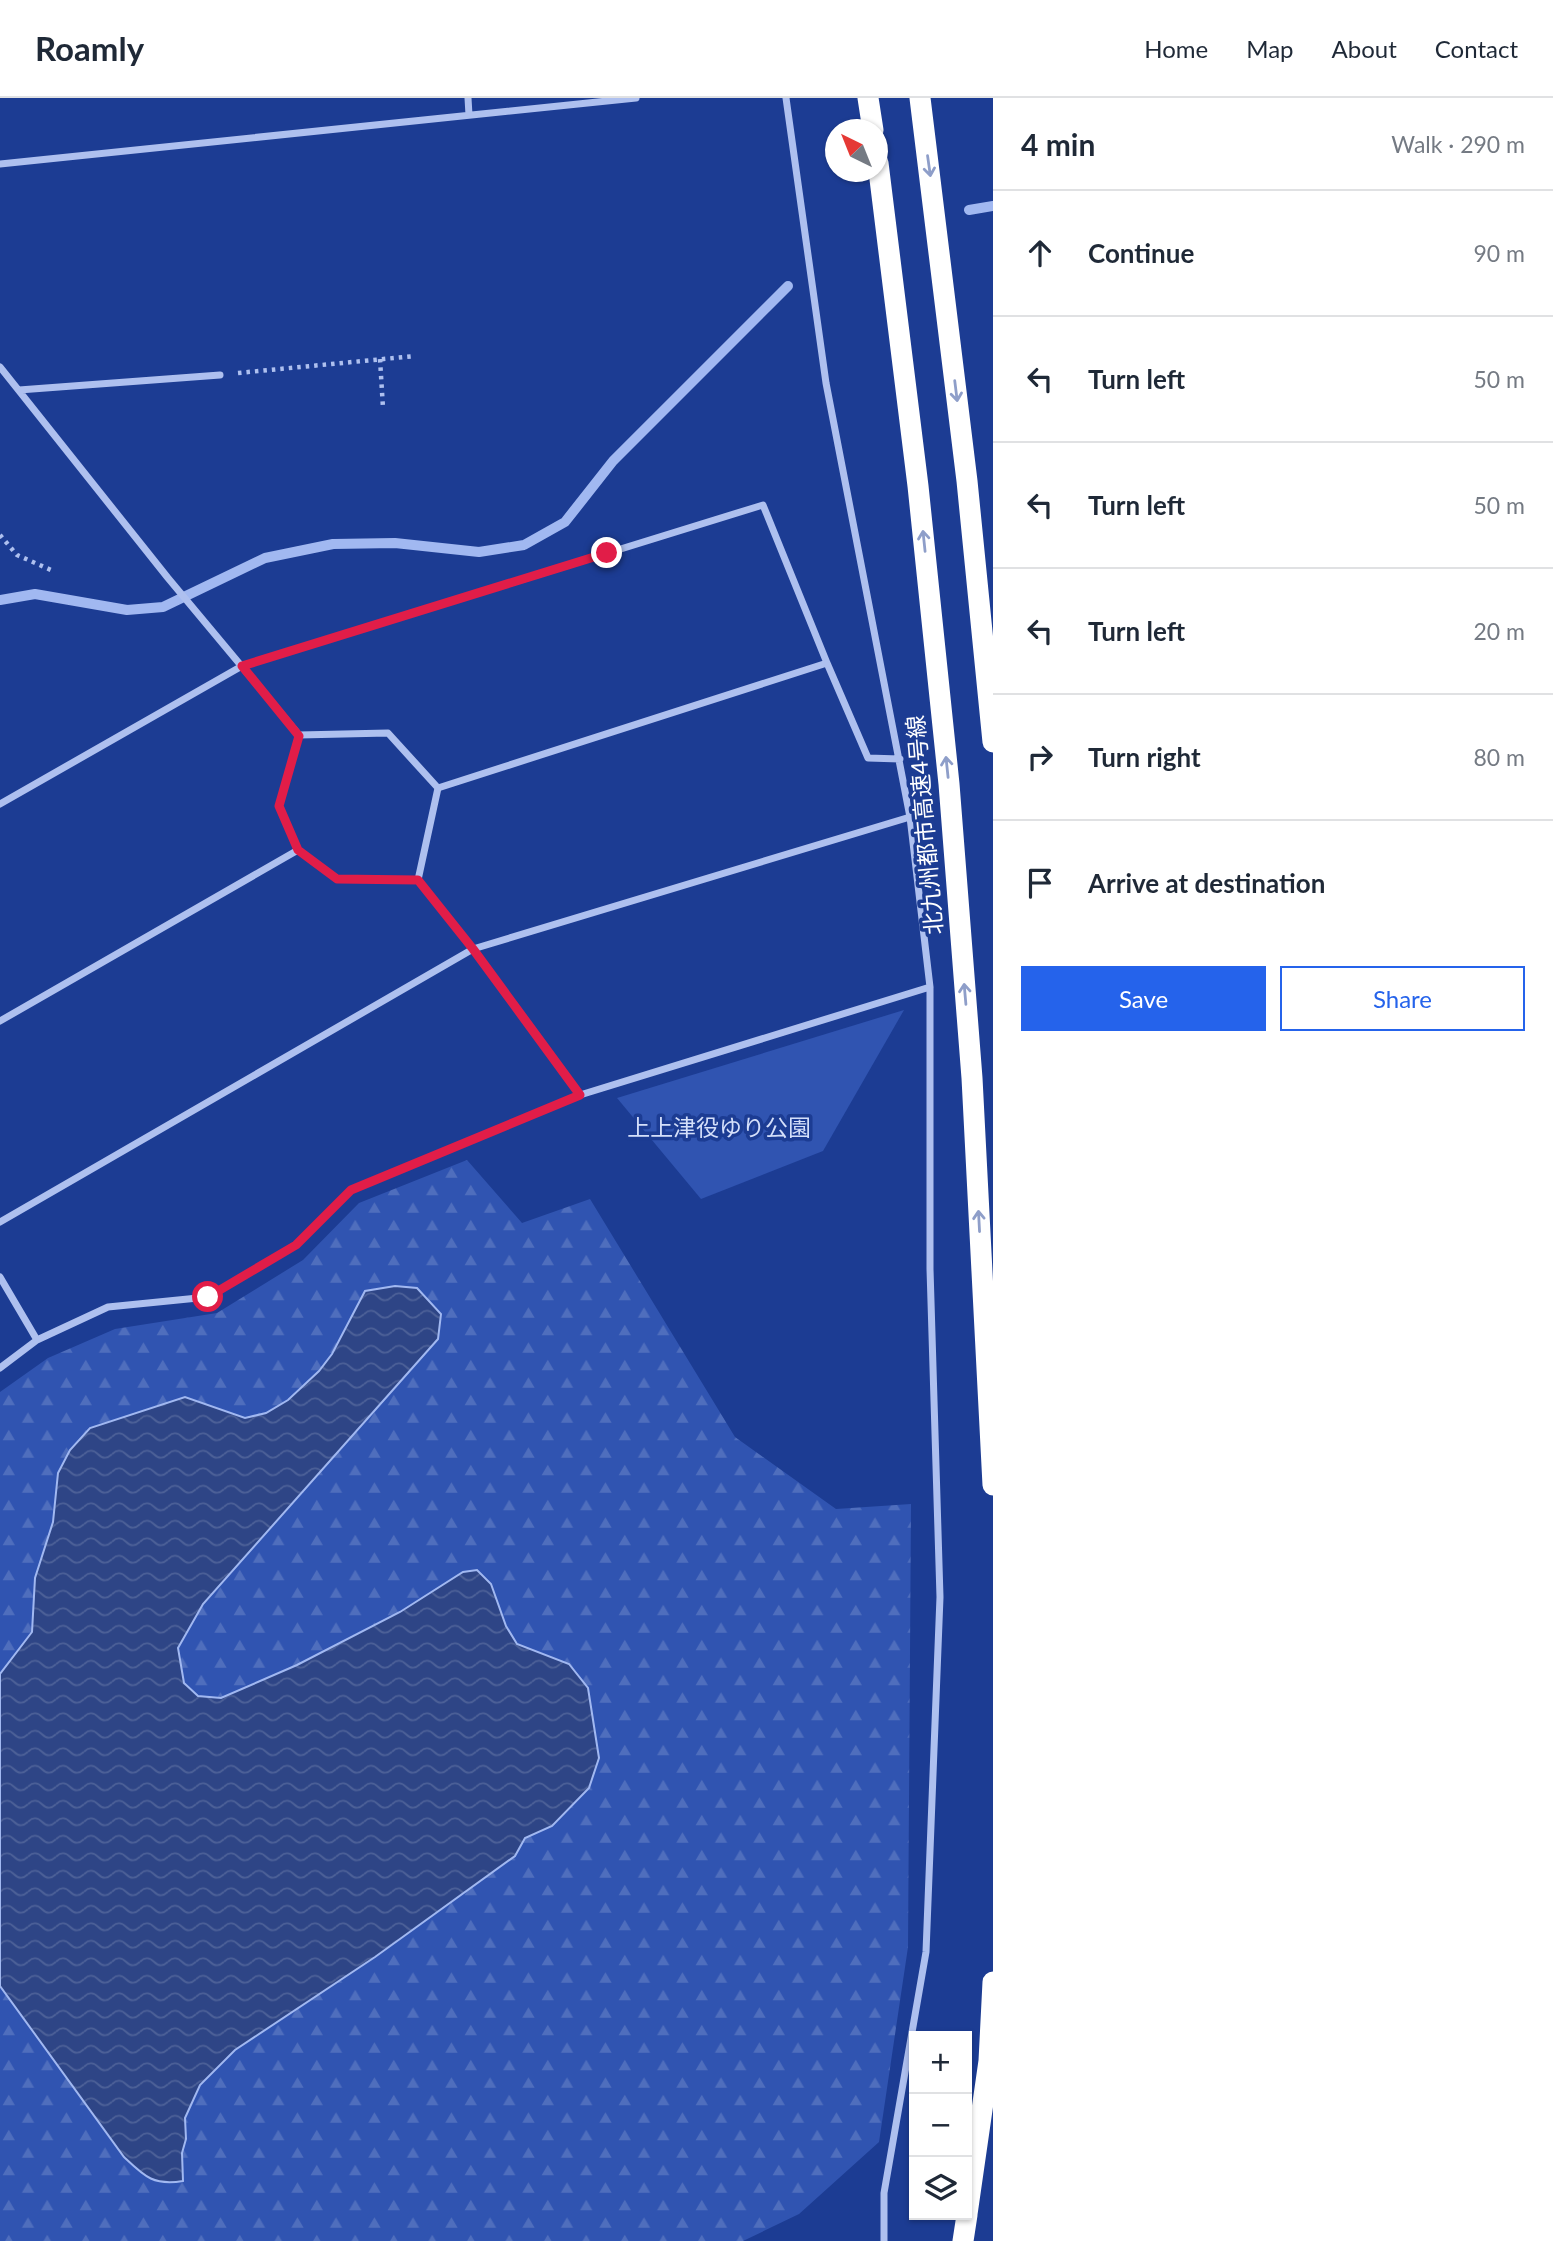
<!DOCTYPE html>
<html lang="en">
<head>
<meta charset="utf-8">
<style>
	:root { --surface:#fff; --page:#f6f6f7; --text:#1f2937; --muted:#747a83; --line:#e0e1e3; --accent:#2563eb }
	body { margin:0; font-family:Lato,"Noto Sans JP",sans-serif; background:var(--page); color:var(--text) }
	.controls { position:absolute; right:21px; bottom:21px; display:grid; overflow:hidden; border-radius:0px; box-shadow:0 2px 5px #0004 }
	.controls button { width:63px; height:63px; display:grid; place-items:center; padding:0; border:0; border-bottom:2px solid var(--line); background:var(--surface); color:var(--text); font:35px sans-serif }
	.compass { position:absolute; left:825px; top:21px; width:63px; height:63px; border-radius:50%; background:var(--surface); box-shadow:0 2px 5px #0004; rotate:317deg }
	.stop { position:absolute; width:21px; height:21px; margin:-16px; border:5px solid #e11d48; border-radius:50%; background:#fff }
	.stop.end { background:#e11d48; border-color:#fff; box-shadow:0 2px 7px #0008 }
	.list { margin:0; padding:0; list-style:none }
	h2 { display:flex; justify-content:space-between; align-items:center; height:91px; margin:0; padding:0 28px; font-size:30px }
	h2 small { font-size:23px; font-weight:400; color:var(--muted) }
	.list li { display:grid; grid-template-columns:46px 1fr auto; gap:21px; align-items:center; box-sizing:border-box; height:126px; padding:0 28px; border-top:2px solid var(--line) }
	.list b { display:block; font-size:26px; white-space:nowrap }
	.list em { font-size:23px; font-style:normal; color:var(--muted) }
	.actions { display:flex; gap:14px; padding:21px 28px }
	.actions a { flex:1; padding:16px 0; border:2px solid var(--accent); border-radius:0px; text-align:center; font-size:24px; color:var(--accent) }
	.actions .main { background:var(--accent); color:#fff }
	.icon { flex:none; width:38px; height:38px; fill:none; stroke:currentColor; stroke-width:2; stroke-linecap:round; stroke-linejoin:round }
	.map { position:relative; flex:none; width:993px; height:2143px; overflow:hidden }
	header { display:flex; align-items:center; gap:42px; box-sizing:border-box; height:98px; padding:0 35px; background:var(--surface); border-bottom:2px solid var(--line) }
	header strong { font-size:33px }
	nav { display:flex; gap:38px; margin-inline-start:auto; font-size:24px }
	main { display:flex }
	aside { flex:1; background:var(--surface) }
	.map>svg:first-child { display:block }
	.forest { fill:url(#forest-firs) }
	.park { fill:#3054b1 }
	.water { fill:url(#water-waves); stroke:#a1b8f1; stroke-width:2 }
	.lines { fill:none; stroke-linecap:round; stroke-linejoin:round }
	.stream { stroke:#a1b8f1; stroke-width:10 }
	.path { stroke:#aec0ef; stroke-width:4.5; stroke-dasharray:3.5 5; stroke-linecap:butt }
	.street { stroke:#aec0ef; stroke-width:7 }
	.highway { stroke:#fff; stroke-width:21 }
	.oneway { stroke:#8e9ec9 }
	.route { stroke:#e11d48; stroke-width:9 }
	.labels { text-anchor:middle; stroke-width:7; stroke-linejoin:round; paint-order:stroke }
	.street-label { font-size:23px; fill:#fff; stroke:#1c3c93 }
	.park-label { font-size:23px; fill:#d4dffa; stroke:#1c3c93 }
</style>
</head>
<body>
<header>
<strong>Roamly</strong>
<nav><a>Home</a><a>Map</a><a>About</a><a>Contact</a></nav>
</header>
<main>
<div class="map">
<svg width="993" height="2143" viewBox="0 0 993 2143">
	<defs>
		<pattern id="forest-firs" width="22" height="20" patternUnits="userSpaceOnUse" patternTransform="scale(1.75)"><rect width="22" height="20" fill="#3054b1"/><path d="M5 1l3.5 6h-7zM16 11l3.5 6h-7z" fill="#4f6ebd"/></pattern>
		<pattern id="water-waves" width="16" height="10" patternUnits="userSpaceOnUse" patternTransform="scale(1.75)"><rect width="16" height="10" fill="#2e4586"/><path d="M0 5q4-4 8 0t8 0" fill="none" stroke="#4d6198"/></pattern>
	</defs>
	<rect width="100%" height="100%" fill="#1c3c93"/>
	<path class="forest" d="M467,1062l55,63 68,-24 145,238 101,72 75,-5 -3,443 -29,195 -80,72 -56,27h-743v-255l35,49 147,118 4,-14 -1,-21 15,-32 35,-36 140,-93 140,-101 10,-18 27,-12 17,-162 -52,-20 -11,-18 -15,-42 -28,-12 -63,40 -103,53 -76,33 -23,-2 -14,-13 -6,-35 25,-44 235,-265 -106,15c-19,25 -50,62 -85,63 -13,1 -49,-15 -62,-20l-127,76 -5,49 -18,56 -3,54 -32,42v-282l48,-34 67,-29 102,-16 86,-53 56,-57z"/>
	<path class="park" d="M904,912l-81,141 -122,48 -84,-101z"/>
	<path class="water" d="M395,1188l22,2 24,26 -3,25 -235,265 -25,44 6,35 14,13 23,2 76,-33 103,-53 63,-40 14,-2 14,14 15,42 11,18 52,20 19,24 11,70 -10,30 -37,38 -27,12 -10,18 -140,101 -140,93 -35,35 -15,33 1,21 -4,14 1,28c-30,5 -39,-5 -59,-24l-124,-171v-312l32,-42 3,-54 18,-56 5,-49 12,-23 20,-22 95,-31 60,21 21,-5 22,-13 31,-29 13,-17 33,-63z"/>
	<g class="lines">
		<path class="stream" d="M969,112l24,-4
			M0,502l35,-6 92,16 36,-3 102,-49 68,-14 62,-1 84,9 45,-7 41,-23 48,-61 175,-175"/>
		<path class="path" d="M380,261l3,49
			M238,275l177,-17
			M0,437l17,20 34,15"/>
		<path class="street" d="M468,0l1,17
			M786,0l40,285 84,434 20,170v282l10,328 -14,355 -42,241v48
			M0,66l636,-66
			M0,269l168,211 131,157
			M19,292l201,-15
			M827,565l41,95 32,1
			M388,635l50,55 -20,92 -81,-1 -39,-29 -19,-44 20,-71z
			M0,706l242,-138 521,-161 64,158 -389,125
			M418,782l55,69 107,146
			M0,923l298,-171
			M0,1124l473,-273 437,-132
			M0,1179l37,63 71,-33 100,-10 88,-52 55,-55 229,-95 350,-108
			M0,1270l37,-28"/>
		<path class="highway" d="M868,0l5,32
			M920,0l47,383 26,261
			M878,65l40,323 31,298 23,294 21,407
			M967,2116l22,-153 4,-79
			M963,2143l4,-26"/>
	</g>
	<defs><path id="oneway-shaft" d="M-6 0H5M1.5-3L5.5 0L1.5 3" fill="none" stroke-width="1.6" stroke-linecap="round" stroke-linejoin="round" transform="scale(1.75)"/></defs>
	<g class="oneway">
		<use href="#oneway-shaft" transform="translate(929 68) rotate(82)"/>
		<use href="#oneway-shaft" transform="translate(956 293) rotate(83)"/>
		<use href="#oneway-shaft" transform="translate(924 443) rotate(-96)"/>
		<use href="#oneway-shaft" transform="translate(947 669) rotate(-96)"/>
		<use href="#oneway-shaft" transform="translate(965 896) rotate(-95)"/>
		<use href="#oneway-shaft" transform="translate(979 1123) rotate(-93)"/>
	</g>
	<g class="lines">
		<path class="route" d="M208,1199l88,-52 55,-55 229,-95 -107,-146 -55,-69 -81,-1 -39,-29 -19,-44 20,-70 -57,-70 365,-113"/>
	</g>
	<g class="labels">
		<g class="street-label">
			<text transform="translate(925 727) rotate(-95)" y="8">北九州都市高速4号線</text>
		</g>
		<g class="park-label">
			<text x="719" y="1038">上上津役ゆり公園</text>
		</g>
	</g>
</svg>
<div class="controls">
<button>+</button>
<button>−</button>
<button><svg class="icon" aria-label="layers" viewBox="0 0 24 24"><path d="M12 4l9 5-9 5-9-5zM3 14l9 5 9-5"/></svg></button>
</div>
<svg class="compass" viewBox="-18 -18 36 36"><path d="M0-13l5 13h-10z" fill="#e53935"/><path d="M0 13l5-13h-10z" fill="#747a83"/></svg>
<div class="stop" style="left:208px;top:1199px"></div>
<div class="stop end" style="left:607px;top:455px"></div>
</div>
<aside>
<h2>4 min<small>Walk · 290 m</small></h2>
<ul class="list">
<li><svg class="icon" aria-label="ahead" viewBox="0 0 24 24"><path d="M12 20V5M6 11l6-6 6 6"/></svg><div><b>Continue</b></div><em>90 m</em></li>
<li><svg class="icon" aria-label="left" viewBox="0 0 24 24"><path d="M17 20v-9H6M10 6l-5 5 5 5"/></svg><div><b>Turn left</b></div><em>50 m</em></li>
<li><svg class="icon" aria-label="left" viewBox="0 0 24 24"><path d="M17 20v-9H6M10 6l-5 5 5 5"/></svg><div><b>Turn left</b></div><em>50 m</em></li>
<li><svg class="icon" aria-label="left" viewBox="0 0 24 24"><path d="M17 20v-9H6M10 6l-5 5 5 5"/></svg><div><b>Turn left</b></div><em>20 m</em></li>
<li><svg class="icon" aria-label="right" viewBox="0 0 24 24"><path d="M7 20v-9h11M14 6l5 5-5 5"/></svg><div><b>Turn right</b></div><em>80 m</em></li>
<li><svg class="icon" aria-label="arrive" viewBox="0 0 24 24"><path d="M6 21V4h12l-3 4 3 4H6"/></svg><div><b>Arrive at destination</b></div></li>
</ul>
<div class="actions"><a class="main">Save</a><a>Share</a></div>
</aside>
</main>
</body>
</html>
